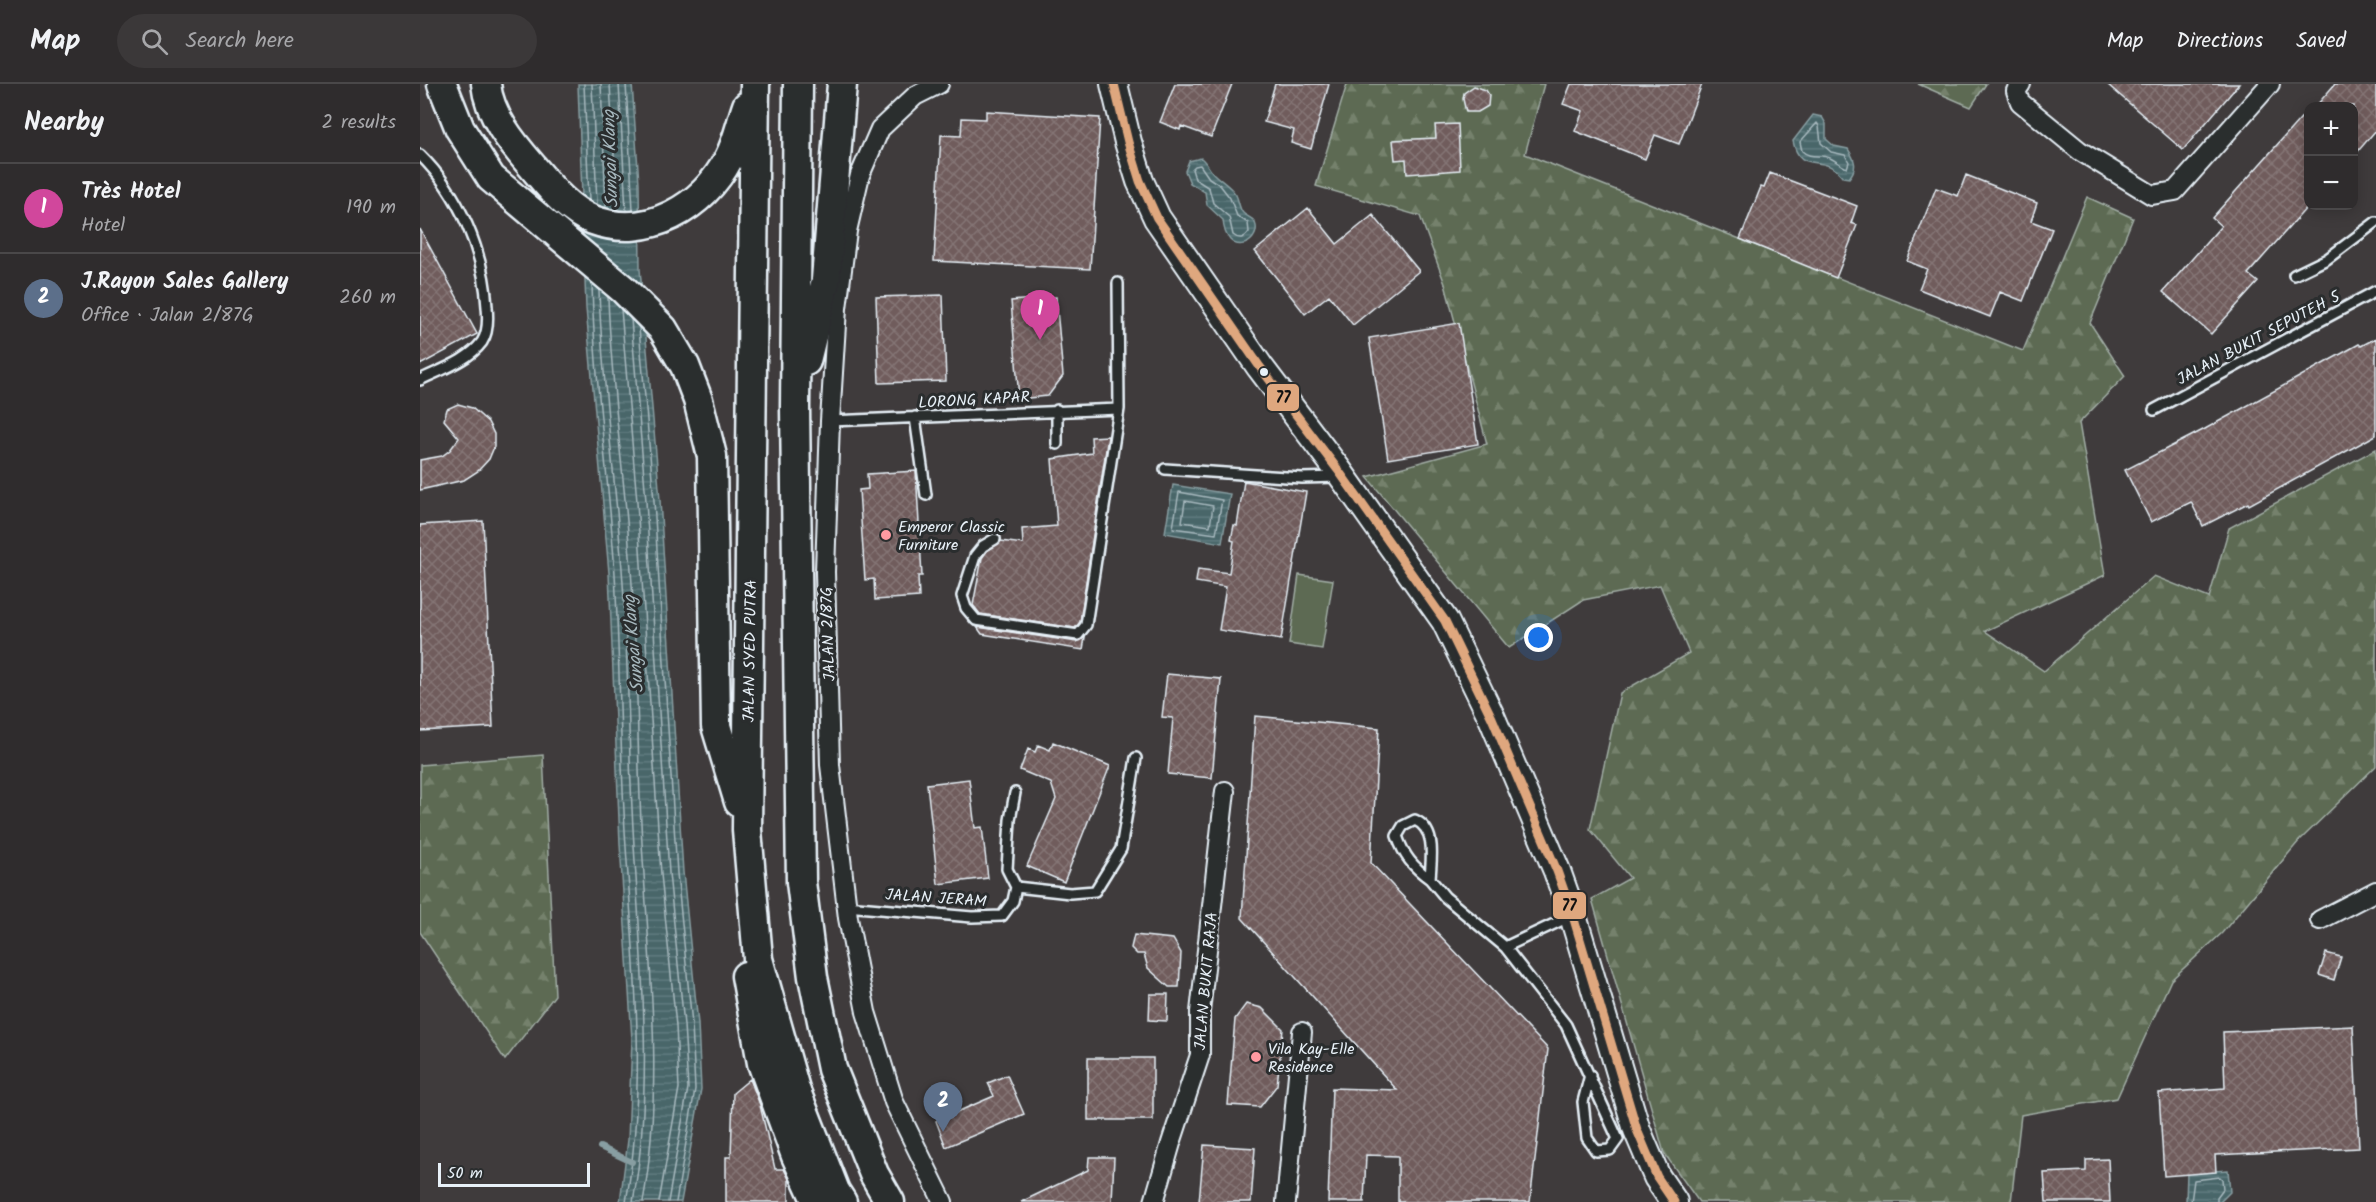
<!DOCTYPE html>
<html lang="en">
<head>
<meta charset="utf-8">
<style>
	:root { --surface:#2f2c2d; --page:#3b3839; --text:#f1f3f6; --muted:#a7a7aa; --line:#4a4849; --accent:#ea580c }
	body { margin:0; font-family:Kalam,sans-serif; background:var(--page); color:var(--text) }
	.controls { position:absolute; right:18px; top:18px; display:grid; overflow:hidden; border-radius:12px; box-shadow:0 3px 15px #0003 }
	.controls button { width:54px; height:54px; display:grid; place-items:center; padding:0; border:0; border-bottom:2px solid var(--line); background:var(--surface); color:var(--text); font:30px sans-serif }
	.scale { position:absolute; left:18px; bottom:15px; width:152px; box-sizing:border-box; padding-left:6px; border:3px solid #e8f1f8; border-top:0; font-size:16px; line-height:21px; white-space:nowrap; color:#e8f1f8; -webkit-text-stroke:4px #2a2d2e; paint-order:stroke }
	.you { position:absolute; left:1119px; top:554px; width:21px; height:21px; margin:-15px; border:4px solid #fff; border-radius:50%; background:#1a73e8; box-shadow:0 0 0 9px #1a73e833 }
	.badge { display:grid; place-items:center; width:39px; height:39px; border-radius:50%; background:var(--accent); color:#fff; font-size:20px; font-weight:700 }
	.pin { position:absolute; translate:-50% -50px; filter:drop-shadow(0 2px 3px #0008) }
	.pin::after { content:''; position:absolute; top:32px; width:21px; height:18px; background:inherit; clip-path:polygon(0 0,100% 0,50% 100%) }
	.list { margin:0; padding:0; list-style:none }
	h2 { display:flex; justify-content:space-between; align-items:center; height:78px; margin:0; padding:0 24px; font-size:26px }
	h2 small { font-size:20px; font-weight:400; color:var(--muted) }
	.list li { display:grid; grid-template-columns:39px 1fr auto; gap:18px; align-items:center; box-sizing:border-box; height:90px; padding:0 24px; border-top:2px solid var(--line) }
	.list b { display:block; font-size:22px; white-space:nowrap }
	.list p { margin:0; font-size:20px; white-space:nowrap; color:var(--muted) }
	.list em { font-size:20px; font-style:normal; color:var(--muted) }
	.icon { flex:none; width:33px; height:33px; fill:none; stroke:currentColor; stroke-width:2; stroke-linecap:round; stroke-linejoin:round }
	.map { position:relative; flex:none; width:1956px; height:1118px; overflow:hidden }
	header { display:flex; align-items:center; gap:36px; box-sizing:border-box; height:84px; padding:0 30px; background:var(--surface); border-bottom:2px solid var(--line) }
	header strong { font-size:28px }
	nav { display:flex; gap:33px; margin-inline-start:auto; font-size:21px }
	.search { width:420px; height:54px; background:var(--page); display:flex; align-items:center; gap:15px; box-sizing:border-box; padding:0 21px; border-radius:33px; color:var(--muted); font-size:22px }
	main { display:flex }
	aside { flex:1; background:var(--surface) }
	.map>svg:first-child { display:block }
	.grass { fill:#5d6b53; stroke:#a2aea6; stroke-width:1.5 }
	.forest { fill:url(#forest-firs); stroke:#a2aea6; stroke-width:1.5 }
	.water { fill:url(#water-rules); stroke:#889ea2; stroke-width:1.5 }
	.lines { fill:none; stroke-linecap:round; stroke-linejoin:round }
	.shore { stroke:#a8b9bf; stroke-width:1.5 }
	.stream { stroke:#889ea2; stroke-width:6 }
	.building { fill:url(#building-cross-hatch); stroke:#e8f1f8; stroke-width:1.5 }
	.lane-casing { stroke:#e8f1f8; stroke-width:14 }
	.street-casing { stroke:#e8f1f8; stroke-width:22 }
	.secondary-casing { stroke:#e8f1f8; stroke-width:30 }
	.primary-casing { stroke:#e8f1f8; stroke-width:33 }
	.lane { stroke:#2a2d2e; stroke-width:9 }
	.street { stroke:#2a2d2e; stroke-width:18 }
	.secondary { stroke:#2a2d2e; stroke-width:26 }
	.primary { stroke:#2a2d2e; stroke-width:28 }
	.bus-1-casing { stroke:#2a2d2e; stroke-width:14 }
	.bus-1 { stroke:#dfa77e; stroke-width:9 }
	.bus-dot { fill:#e8f1f8; stroke:#2a2d2e; stroke-width:2 }
	.poi-dot { fill:#ff9aa2; stroke:#2a2d2e; stroke-width:2 }
	.labels { text-anchor:middle; stroke-width:6; stroke-linejoin:round; paint-order:stroke }
	.street-label { font-size:16px; fill:#e8f1f8; stroke:#2a2d2e }
	.poi-label { font-size:16px; fill:#e8f1f8; stroke:#2a2d2e; text-anchor:start }
	.water-label { font-size:18px; font-style:italic; fill:#a8b9bf; stroke:#2a2d2e }
	.line-badge { stroke:#2a2d2e; stroke-width:2 }
	.pale-badge-label { font-size:16px; text-anchor:middle; font-weight:bold; fill:#111 }
</style>
</head>
<body>
<header>
<strong>Map</strong>
<div class="search"><svg class="icon" aria-label="search" viewBox="0 0 24 24"><circle cx="10" cy="10" r="6"/><path d="M15 15l6 6"/></svg>Search here</div>
<nav><a>Map</a><a>Directions</a><a>Saved</a></nav>
</header>
<main>
<aside>
<h2>Nearby<small>2 results</small></h2>
<ul class="list">
<li><span class="badge" style="background:#d1479c">1</span><div><b>Très Hotel</b><p>Hotel</p></div><em>190 m</em></li>
<li><span class="badge" style="background:#5c6f8a">2</span><div><b>J.Rayon Sales Gallery</b><p>Office · Jalan 2/87G</p></div><em>260 m</em></li>
</ul>
</aside>
<div class="map">
<svg width="1956" height="1118" viewBox="0 0 1956 1118">
	<defs>
		<pattern id="forest-firs" width="22" height="20" patternUnits="userSpaceOnUse" patternTransform="scale(1.5)"><rect width="22" height="20" fill="#5d6b53"/><path d="M5 1l3.5 6h-7zM16 11l3.5 6h-7z" fill="#74816c"/></pattern>
		<pattern id="water-rules" width="6" height="5" patternUnits="userSpaceOnUse" patternTransform="scale(1.5)"><rect width="6" height="5" fill="#486669"/><path d="M0 2.5h6" fill="none" stroke="#627c7f"/></pattern>
		<pattern id="building-cross-hatch" width="8" height="8" patternUnits="userSpaceOnUse" patternTransform="scale(1.5)"><rect width="8" height="8" fill="#6f5c5c"/><path d="M0 0l8 8M0 8l8-8" fill="none" stroke="#847474"/></pattern>
	</defs>
	<rect width="100%" height="100%" fill="#3f3b3c"/>
	<filter id="ink" filterUnits="userSpaceOnUse"><feTurbulence type="fractalNoise" baseFrequency=".0167" numOctaves="2"/><feDisplacementMap in="SourceGraphic" scale="12" xChannelSelector="R" yChannelSelector="G"/><feConvolveMatrix kernelMatrix="1 2 1 2 8 2 1 2 1" color-interpolation-filters="sRGB"/></filter>
	<g filter="url(#ink)">
		<path class="grass" d="M879,491l34,5 -11,69 -33,-5z"/>
		<path class="forest" d="M927,0h197l-19,70 498,197 64,-154 46,21 -43,105 35,53 -46,47 26,152 -120,56 59,40 110,-95 55,22 20,-70 147,-79v317l-77,75 -77,92 -51,47 -54,118 -96,17 -10,87h-312l-35,-49 -72,-254 38,-21 -40,-49 30,-136 69,-40 -29,-68 -77,15 -74,48 -142,-171 120,-33 -42,-160 -25,-68 -104,-30z
			M1498,0h68l-15,23z
			M123,671l12,240 -50,65 -85,-128v-167z"/>
		<path class="water" d="M158,0h54l7,99 1,86 20,231 23,372 15,152 3,65 -20,113h-61l8,-62 4,-100 -12,-196 -11,-271 -23,-265z
			M1393,31l9,2 4,7v15l8,7 14,3c7,11 10,18 1,29l-6,-1c-20,-26 -43,-1 -50,-36z
			M781,74c5,4 7,9 11,14 8,9 17,12 24,23 3,6 3,14 7,18 4,4 12,5 13,13 3,19 -30,32 -33,-6l-16,-15 -2,-13 -15,-9 -5,-12 4,-10z
			M753,401l57,9 -8,49 -57,-10z
			M1808,1086l2,22 -10,10h-34l1,-29z"/>
		<g class="lines">
			<path class="shore" d="M164,0l5,116
				M172,0l5,120
				M181,0l5,123
				M190,0l7,125
				M199,0l7,126
				M206,0l7,126
				M1397,39l2,3 2,17 10,9 14,3 4,7 -2,6c-6,-2 -10,-7 -17,-10 -10,-4 -20,1 -28,-7l-2,-9z
				M780,81l9,13 11,7 10,13 7,18 11,7 1,9c-5,7 -10,8 -16,3l-4,-18 -16,-14 -4,-15 -14,-9 -3,-10 3,-3z
				M172,199c2,97 17,194 23,291 5,91 5,182 11,273 8,118 21,238 0,355
				M179,206c3,93 16,186 23,279 7,92 6,184 12,276 7,119 20,239 -1,357
				M188,213c3,91 17,182 23,273 7,91 6,182 11,273 7,120 22,240 1,359
				M201,225l16,193 24,372 15,152 3,62 -20,114
				M211,235l15,182 23,372 15,152 4,63 -20,114
				M219,244l15,173 23,372 15,151 3,65 -19,113
				M759,408l43,8 -6,34 -43,-6z
				M765,417l28,5 -3,20 -28,-4z
				M1771,1118l3,-22 26,-3 2,2 1,10 -6,8v5"/>
			<path class="stream" d="M180,1063l32,15"/>
		</g>
		<path class="building" d="M755,0h57l-21,53 -30,-11 -1,4 -20,-8z
			M855,0h54l-18,65 -20,-6 3,-13 -30,-8z
			M1151,0h131l-23,60 -24,-9 -10,24 -70,-28 8,-20 -20,-7z
			M1687,0h132l-56,66z
			M1915,0h41v46l-22,26v-50h-38z
			M1054,2l12,4 3,5 -1,11 -10,6h-12l-3,-13 1,-6z
			M1888,26v96l-60,68 10,8 -47,52 -48,-42 58,-66 -9,-8z
			M566,27l114,7 -10,151 -156,-8 7,-126 20,1 1,-18 24,1z
			M1038,40l2,46 -53,4 -1,-15 -11,1 -2,-20 43,-2 -1,-13z
			M1350,89l87,33 -6,17 6,2 -21,53 -96,-39 21,-52 3,1z
			M1546,91l71,28 -6,18 21,8 -29,72 -23,-9 -10,25 -71,-28 8,-20 -20,-8 29,-73 22,8z
			M888,124l29,36 36,-29 46,56 -66,54 -24,-30 -24,19 -50,-63z
			M0,145l57,105 -57,31z
			M523,211l3,86 -67,2 -3,-86z
			M636,213l7,79 -15,20 -29,3 -8,-98z
			M1039,239l19,121 -90,15 -19,-121z
			M1956,254v97l-127,70 -1,-2 -45,23 -12,-24 -40,20 -26,-52 80,-41 154,-85 2,2z
			M38,320l14,4 16,14 6,12v13l-5,12 -11,12 -14,9 -44,10v-30l22,-4 8,-6 9,-12 -15,-18 3,-11z
			M688,352l-28,186 -5,6 -95,-14 -7,-9 9,-47 5,-7 14,-10 22,3 -1,-15 35,-3 -5,-67 40,-6 -1,-16z
			M496,387l6,105h-4l1,21 -44,3 -1,-21 -9,1 -6,-90 9,-1 -1,-15z
			M824,397l62,11 -25,148 -62,-10 7,-43 -30,-5 2,-13 31,4 5,-32 -3,-1 3,-15 3,1z
			M63,437l10,206 -73,4v-206z
			M557,543l100,15 8,-5 -2,13 -101,-16z
			M747,590l54,5 -9,99 -44,-4 5,-56 -11,-1z
			M835,632l124,12 -8,135 177,186 -18,153h-132v-46l-32,-1 -2,47h-36l4,-114 65,2 -155,-172z
			M633,658l57,24 -46,116 -37,-16 29,-67 -5,-16 -31,-13 8,-21 7,3 3,-7 12,5z
			M549,695l6,49 7,-1 6,51 -50,6 -11,-100z
			M714,851l39,4 8,14 -2,34h-10l-21,-19 -4,-14h-7l-6,-6z
			M1906,869l15,4 -7,23 -15,-5z
			M730,910h18l-1,27 -18,-1z
			M826,920l16,4 21,21 -6,56 -17,22 -32,-2 7,-86z
			M1933,942l6,122 -144,7 1,17 -52,4 -5,-83 66,-5 -2,-56z
			M668,974h65v62h-65z
			M587,991l17,39 -78,33 -10,-26 58,-25 -6,-13z
			M330,995l10,26 15,64h9l5,10v23h-63v-45h5l2,-64z
			M784,1061l51,3 -4,54h-52z
			M669,1073h25l-2,45h-91l67,-32z
			M1688,1075l2,43h-64l-2,-29 42,-2v-11z"/>
		<g class="lines">
			<defs>
				<path id="lane" d="M0,71c39,38 64,97 67,152 1,10 1,26 -5,35 -14,19 -42,28 -62,38
					M1874,191l33,-16 49,-37
					M1734,326l222,-119
					M495,333l11,78
					M410,337l289,-12
					M637,360v-34
					M745,385l137,9 37,-1
					M575,455l-12,7 -8,10 -13,40 4,12 10,12 102,15 8,-10 33,-216 -1,-126
					M995,736c22,10 16,38 15,59 -17,-12 -26,-23 -33,-43l6,-10z
					M1010,795l15,18 60,50 61,78 52,114 -8,11 -14,1 -9,-13 -4,-36 7,-27
					M596,803l54,6 25,-2 26,-42 15,-91
					M426,822l126,11 30,-1 11,-15 3,-14 -9,-18 3,-49 5,-27
					M1085,863l66,-31"/>
				<path id="street" d="M519,0l-24,12 -35,33 -20,46 -13,56 -10,77 -7,113 -5,151 5,193 18,153 18,94 28,90 49,100
					M1601,0l-5,7 4,11 60,49 72,44 23,-4 95,-107
					M1900,836l56,-29
					M734,1118l17,-59 29,-88v-43l25,-221
					M866,1118l16,-170"/>
				<path id="secondary" d="M694,0l14,58 12,39 17,37 103,149 78,103 107,151 47,97 65,153 16,45 64,214 20,47 17,25"/>
				<path id="primary" d="M22,0l18,45 31,49 133,112 39,39 22,37 13,34 14,56 4,270 23,76
					M66,0c3,31 26,59 46,82 17,20 35,44 61,54 54,20 110,-12 136,-62 8,-15 12,-35 18,-52
					M335,0l-8,746 11,129 37,130 40,102 7,11
					M378,0l-3,323 6,475 12,95 19,92 42,105 16,28
					M386,277l20,-81 16,-196
					M326,892l16,87 34,93 21,46"/>
			</defs>
			<use href="#lane" class="lane-casing"/>
			<use href="#street" class="street-casing"/>
			<use href="#secondary" class="secondary-casing"/>
			<use href="#primary" class="primary-casing"/>
			<use href="#lane" class="lane"/>
			<use href="#street" class="street"/>
			<use href="#secondary" class="secondary"/>
			<use href="#primary" class="primary"/>
			<defs>
				<path id="bus-1" d="M694,0l14,58 12,39 17,37 103,149 78,103 107,151 47,97 65,153 16,45 64,214 20,47 17,25"/>
			</defs>
			<use href="#bus-1" class="bus-1-casing"/>
			<use href="#bus-1" class="bus-1"/>
		</g>
	</g>
	<circle class="bus-dot" cx="844" cy="288" r="5"/>
	<g class="poi-dot">
		<circle cx="466" cy="451" r="6"/>
		<circle cx="836" cy="973" r="6"/>
	</g>
	<g class="labels">
		<g class="street-label">
			<text transform="translate(1838 253) rotate(-28)" y="6">JALAN BUKIT SEPUTEH 5</text>
			<text transform="translate(554 315) rotate(-3)" y="6">LORONG KAPAR</text>
			<text transform="translate(407 550) rotate(-92)" y="6">JALAN 2/87G</text>
			<text transform="translate(329 567) rotate(-89)" y="6">JALAN SYED PUTRA</text>
			<text transform="translate(516 813) rotate(4)" y="6">JALAN JERAM</text>
			<text transform="translate(785 897) rotate(-85)" y="6">JALAN BUKIT RAJA</text>
		</g>
		<g class="poi-label">
			<text x="478" y="448">Emperor Classic<tspan x="478" dy="18">Furniture</tspan></text>
			<text x="848" y="970">Vila Kay-Elle<tspan x="848" dy="18">Residence</tspan></text>
		</g>
		<g class="water-label">
			<text transform="translate(190 75) rotate(-92)" y="6">Sungai Klang</text>
			<text transform="translate(213 560) rotate(-95)" y="6">Sungai Klang</text>
		</g>
	</g>
	<g class="line-badge">
		<rect x="846" y="299" width="34" height="29" rx="6" fill="#dfa77e"/>
		<rect x="1132" y="807" width="35" height="29" rx="6" fill="#dfa77e"/>
	</g>
	<g class="pale-badge-label">
		<text x="863" y="319">77</text>
		<text x="1149" y="827">77</text>
	</g>
</svg>
<div class="controls">
<button>+</button>
<button>−</button>
</div>
<div class="scale">50 m</div>
<div class="you"></div>
<div class="pin badge" style="left:620px;top:256px;background:#d1479c">1</div>
<div class="pin badge" style="left:523px;top:1048px;background:#5c6f8a">2</div>
</div>
</main>
</body>
</html>
